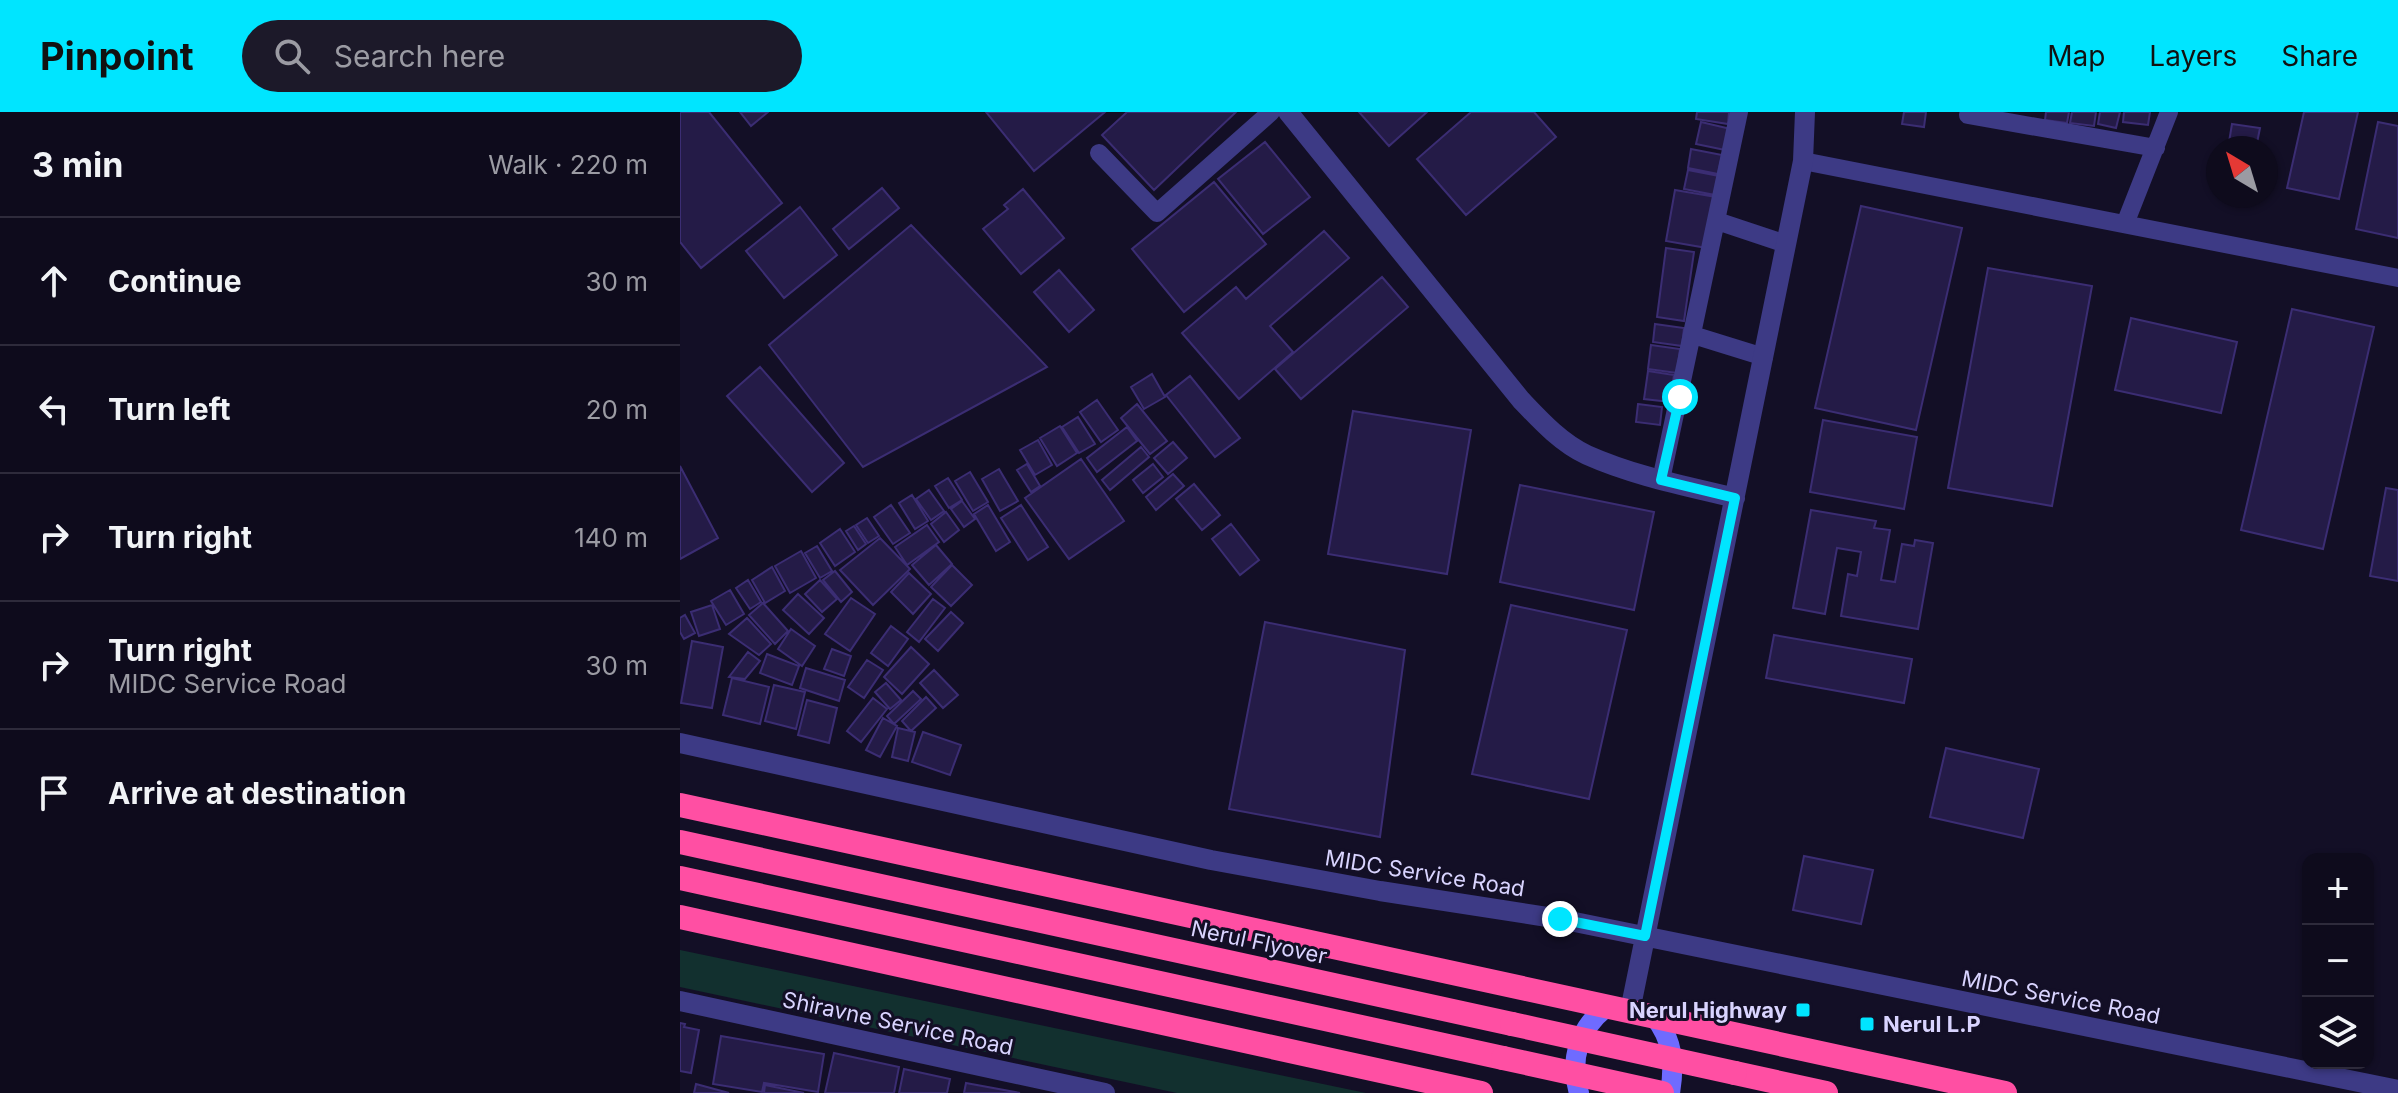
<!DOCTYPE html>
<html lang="en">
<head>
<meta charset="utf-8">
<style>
	:root { --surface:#0e0b1c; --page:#1c1929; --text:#f1f3f6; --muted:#9b9ba3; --line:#2e2b3b; --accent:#00e5ff }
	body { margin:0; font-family:Inter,sans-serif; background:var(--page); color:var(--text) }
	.controls { position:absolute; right:24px; bottom:24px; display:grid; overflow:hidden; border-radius:16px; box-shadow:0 2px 6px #0004 }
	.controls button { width:72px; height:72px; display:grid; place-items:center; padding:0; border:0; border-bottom:2px solid var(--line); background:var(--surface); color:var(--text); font:40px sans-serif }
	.compass { position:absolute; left:1526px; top:24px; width:72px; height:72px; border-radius:50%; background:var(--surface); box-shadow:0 2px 6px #0004; rotate:322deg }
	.stop { position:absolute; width:24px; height:24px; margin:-18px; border:6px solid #00e5ff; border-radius:50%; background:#fff }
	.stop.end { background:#00e5ff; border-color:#fff; box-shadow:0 2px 8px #0008 }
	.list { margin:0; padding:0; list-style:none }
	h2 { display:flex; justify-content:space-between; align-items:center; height:104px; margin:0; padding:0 32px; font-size:34px }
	h2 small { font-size:26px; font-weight:400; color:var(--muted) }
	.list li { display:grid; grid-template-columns:52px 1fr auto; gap:24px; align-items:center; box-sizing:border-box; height:128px; padding:0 32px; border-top:2px solid var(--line) }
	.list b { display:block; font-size:30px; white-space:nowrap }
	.list p { margin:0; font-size:26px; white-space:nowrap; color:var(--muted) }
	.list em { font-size:26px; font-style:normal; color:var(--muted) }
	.icon { flex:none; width:44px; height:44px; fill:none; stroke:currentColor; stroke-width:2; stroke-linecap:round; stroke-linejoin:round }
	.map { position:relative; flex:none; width:1718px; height:981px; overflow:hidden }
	header { display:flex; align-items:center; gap:48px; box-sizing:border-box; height:112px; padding:0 40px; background:var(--accent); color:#111 }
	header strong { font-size:38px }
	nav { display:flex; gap:44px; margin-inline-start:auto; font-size:28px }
	.search { width:560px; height:72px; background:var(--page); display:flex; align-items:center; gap:20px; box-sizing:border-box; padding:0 28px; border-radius:44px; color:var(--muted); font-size:30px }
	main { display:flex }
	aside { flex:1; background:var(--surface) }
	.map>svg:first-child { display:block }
	.green { fill:#12302f }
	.building { fill:#241b47; stroke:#3b2d73; stroke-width:2 }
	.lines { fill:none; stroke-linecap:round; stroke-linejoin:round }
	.minor { stroke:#3d3a85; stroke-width:18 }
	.tertiary { stroke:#3d3a85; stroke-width:20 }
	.secondary { stroke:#6f6bff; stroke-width:20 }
	.motorway { stroke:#ff4fa3; stroke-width:24 }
	.motorway-bridge { stroke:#ff4fa3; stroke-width:24 }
	.route { stroke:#00e5ff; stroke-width:10 }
	.poi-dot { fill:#00e5ff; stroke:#130f26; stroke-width:3 }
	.labels { text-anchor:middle; stroke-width:6; stroke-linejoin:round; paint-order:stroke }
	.street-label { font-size:22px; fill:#d9d4ff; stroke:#130f26 }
	.poi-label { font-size:22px; font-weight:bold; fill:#d9d4ff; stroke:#130f26; text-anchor:end }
</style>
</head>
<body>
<header>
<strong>Pinpoint</strong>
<div class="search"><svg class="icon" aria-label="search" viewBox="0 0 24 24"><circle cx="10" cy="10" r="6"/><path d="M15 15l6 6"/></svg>Search here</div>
<nav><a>Map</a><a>Layers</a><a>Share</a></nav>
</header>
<main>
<aside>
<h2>3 min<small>Walk · 220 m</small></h2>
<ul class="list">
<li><svg class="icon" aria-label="ahead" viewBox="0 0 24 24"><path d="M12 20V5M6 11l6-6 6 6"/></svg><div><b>Continue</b></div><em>30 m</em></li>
<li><svg class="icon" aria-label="left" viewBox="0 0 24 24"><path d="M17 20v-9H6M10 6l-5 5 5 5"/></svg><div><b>Turn left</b></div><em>20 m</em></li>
<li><svg class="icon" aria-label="right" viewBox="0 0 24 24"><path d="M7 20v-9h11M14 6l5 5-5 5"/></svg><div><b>Turn right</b></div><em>140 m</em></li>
<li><svg class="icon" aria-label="right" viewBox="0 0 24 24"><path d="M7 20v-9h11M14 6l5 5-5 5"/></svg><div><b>Turn right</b><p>MIDC Service Road</p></div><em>30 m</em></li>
<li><svg class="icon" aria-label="arrive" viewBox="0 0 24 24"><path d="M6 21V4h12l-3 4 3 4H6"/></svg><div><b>Arrive at destination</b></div></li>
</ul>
</aside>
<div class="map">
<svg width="1718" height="981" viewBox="0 0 1718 981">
	<rect width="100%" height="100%" fill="#130f26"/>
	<path class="green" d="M0,838l686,143h-189l-497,-106z"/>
	<path class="building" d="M0,0h29l73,91 -81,65 -21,-26z
		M60,0h28l-17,14z
		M306,0h119l-71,59z
		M447,0h109l-82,78 -52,-55z
		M679,0h68l-38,34z
		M791,0h63l22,25 -90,78 -49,-56z
		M1017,0h32l-1,12 -32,-5z
		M1224,0h22l-2,15 -22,-3z
		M1366,0h23l-2,11 -22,-3z
		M1392,0h24l-2,14 -24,-3z
		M1420,0h20l-4,16 -18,-4z
		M1444,0h26l-2,13 -25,-3z
		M1624,0h54l-19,87 -52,-11z
		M1021,10l34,8 -5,21 -34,-7z
		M1698,10l20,4v112l-42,-9z
		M1552,12l28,4 -4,20h-28z
		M585,30l45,55 -47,37 -45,-55z
		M1011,37l31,6 -4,19 -30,-6z
		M1008,58l31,6 -4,19 -31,-6z
		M534,70l52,62 -82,68 -52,-63z
		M202,76l17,20 -50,41 -16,-20z
		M343,77l41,49 -43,36 -38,-45 25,-20 -4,-4z
		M995,78l41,7 -9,51 -41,-7z
		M1181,94l101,22 -46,202 -101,-22z
		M120,95l37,48 -53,43 -38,-47z
		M231,113l136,142 -184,100 -94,-122z
		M644,119l25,27 -79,68 23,26 -54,47 -57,-66 54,-46 10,12z
		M986,136l28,4 -10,69 -27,-4z
		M1308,156l104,18 -40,220 -104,-18z
		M379,158l35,40 -25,22 -35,-40z
		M702,165l26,30 -107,92 -26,-30z
		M1612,197l82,18 -51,222 -82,-19z
		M1451,206l106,24 -16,71 -106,-23z
		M975,212l29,4 -2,18 -29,-4z
		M971,233l29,4 -3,24 -29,-4z
		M80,255l84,96 -32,29 -85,-96z
		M968,259l26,4 -4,27 -26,-3z
		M472,262l13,23 -21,12 -13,-22z
		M510,264l50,62 -25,19 -49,-62z
		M417,288l21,30 -17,12 -21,-30z
		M457,292l30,37 -17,13 -29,-36z
		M958,292l24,3 -2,18 -24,-3z
		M673,299l118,19 -24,144 -119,-20z
		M398,305l17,27 -16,9 -17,-26z
		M1143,308l94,17 -13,72 -94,-17z
		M380,314l17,27 -20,13 -17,-28z
		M447,315l10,14 -40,31 -10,-14z
		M358,328l14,25 -17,10 -15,-25z
		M493,330l14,16 -19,16 -14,-16z
		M461,335l8,10 -39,33 -8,-10z
		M401,347l43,62 -55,38 -44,-61z
		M347,352l13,22 -9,6 -14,-22z
		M473,352l10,13 -20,16 -10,-13z
		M0,354l38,72 -38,21z
		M319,357l19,32 -18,10 -18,-32z
		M290,360l18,30 -15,9 -18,-30z
		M493,362l11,12 -28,24 -10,-13z
		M268,366l14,22 -13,8 -14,-22z
		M514,372l26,31 -18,15 -26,-31z
		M840,373l134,27 -20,98 -134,-28z
		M1706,376l12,2v91l-28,-5z
		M249,378l15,21 -13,9 -15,-21z
		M232,383l16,26 -13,8 -16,-26z
		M282,389l13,18 -11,8 -13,-18z
		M211,393l19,28 -17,11 -19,-27z
		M308,393l22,37 -14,9 -22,-37z
		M341,393l27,42 -20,13 -27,-42z
		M1131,398l65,11 -2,7 16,2 -9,50 14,2 7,-38 12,2 1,-6 18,3 -15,86 -77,-13 7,-42 9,2 4,-24 -24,-4 -12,66 -32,-6z
		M266,400l13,18 -15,12 -13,-18z
		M187,406l12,18 -11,7 -12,-18z
		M551,412l28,36 -19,15 -28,-36z
		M247,413l12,17 -32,23 -12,-18z
		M174,414l12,18 -8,6 -12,-19z
		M160,417l15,23 -20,14 -15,-23z
		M200,426l30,31 -37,36 -33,-35z
		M256,433l16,19 -23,21 -17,-20z
		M137,434l15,25 -12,7 -15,-25z
		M121,439l15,27 -26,15 -15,-27z
		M272,453l20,20 -21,21 -20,-19z
		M92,455l13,24 -20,12 -13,-23z
		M155,459l17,21 -11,10 -18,-22z
		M229,461l22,21 -18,20 -22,-22z
		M68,468l13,22 -11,7 -14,-21z
		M140,468l17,19 -15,13 -17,-18z
		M50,478l14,24 -18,11 -15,-24z
		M118,482l26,24 -15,16 -26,-24z
		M171,486l24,16 -25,37 -25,-17z
		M253,487l12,9 -26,34 -12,-10z
		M83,491l25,28 -13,13 -26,-29z
		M32,493l8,24 -21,7 -8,-24z
		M831,493l116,25 -38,169 -117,-25z
		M271,500l12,11 -25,28 -13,-12z
		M5,503l10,18 -11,6 -4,-7v-14z
		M67,506l24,26 -12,11 -30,-21z
		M585,510l140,28 -25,187 -151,-28z
		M211,514l17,13 -20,27 -17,-13z
		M111,517l24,17 -13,20 -24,-17z
		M1094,523l138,24 -8,44 -138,-25z
		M12,529l31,6 -11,61 -31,-5z
		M231,535l18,17 -27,30 -18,-17z
		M152,537l19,7 -7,20 -20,-7z
		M68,540l12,9 -15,18 -16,-2z
		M87,542l32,12 -7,19 -32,-12z
		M187,548l16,10 -19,28 -16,-11z
		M126,556l39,12 -6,21 -39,-13z
		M254,558l24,25 -15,13 -23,-25z
		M52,566l37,9 -9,37 -37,-9z
		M206,571l15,17 -11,9 -15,-17z
		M94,573l31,7 -9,37 -31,-8z
		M233,579l8,8 -27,25 -7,-8z
		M246,585l10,11 -25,23 -9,-10z
		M193,586l14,11 -26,33 -14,-11z
		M127,588l30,8 -8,35 -31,-8z
		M203,606l14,8 -17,31 -14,-7z
		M218,616l17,4 -7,29 -16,-4z
		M243,620l38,13 -11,30 -38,-13z
		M1266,636l93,21 -16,69 -93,-21z
		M1124,744l69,14 -12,54 -68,-14z
		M0,911l5,1 -1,3 15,3 -8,43 -11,-2z
		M41,924l103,18 -6,38 -54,-9 -2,9 -49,-8z
		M154,941l65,14 -5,26h-69z
		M224,957l46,10 -3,14h-48z
		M286,971l54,10h-56z
		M16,972l33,9h-35z
		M85,973l39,8h-40z"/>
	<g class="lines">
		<path class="minor" d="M1288,3l188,33
			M419,41l58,60 114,-101
			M1123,49l595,117
			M1037,109l69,23
			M1445,112l44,-112
			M1013,223l71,22
			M981,368l78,-368"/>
		<path class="tertiary" d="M608,0l233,288c19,20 40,43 66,55 47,21 99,31 148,43
			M0,631l531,117 169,31 180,28 838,171
			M0,889l425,92
			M950,899l173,-850 2,-49"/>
		<path class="secondary" d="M974,904c19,24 21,47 16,77
			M899,981c-10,-33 0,-66 29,-87"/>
		<path class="motorway" d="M0,693l1325,288
			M0,730l832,182
			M0,766l823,180
			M0,805l801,176
			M1055,961l91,20"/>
		<path class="motorway-bridge" d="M832,912l223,49
			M823,946l159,35"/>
	</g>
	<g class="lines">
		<path class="route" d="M880,807l85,17 90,-438 -74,-18 19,-83"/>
	</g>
	<g class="poi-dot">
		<rect x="1115" y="890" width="16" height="16" rx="4"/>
		<rect x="1179" y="904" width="16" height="16" rx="4"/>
	</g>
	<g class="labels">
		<g class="street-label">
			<text transform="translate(745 761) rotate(9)" y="8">MIDC Service Road</text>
			<text transform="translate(579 830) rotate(12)" y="8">Nerul Flyover</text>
			<text transform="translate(1381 885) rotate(11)" y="8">MIDC Service Road</text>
			<text transform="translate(218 911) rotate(12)" y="8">Shiravne Service Road</text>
		</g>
		<g class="poi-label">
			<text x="1107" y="906">Nerul Highway</text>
			<text x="1203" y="920" text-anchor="start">Nerul L.P</text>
		</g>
	</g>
</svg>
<div class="controls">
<button>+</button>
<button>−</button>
<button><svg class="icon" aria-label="layers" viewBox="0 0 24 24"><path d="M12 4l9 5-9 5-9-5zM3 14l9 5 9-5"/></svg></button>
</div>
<svg class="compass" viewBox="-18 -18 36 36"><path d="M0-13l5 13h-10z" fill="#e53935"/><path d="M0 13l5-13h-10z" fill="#9b9ba3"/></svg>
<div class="stop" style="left:1000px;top:285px"></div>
<div class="stop end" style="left:880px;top:807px"></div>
</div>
</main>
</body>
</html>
